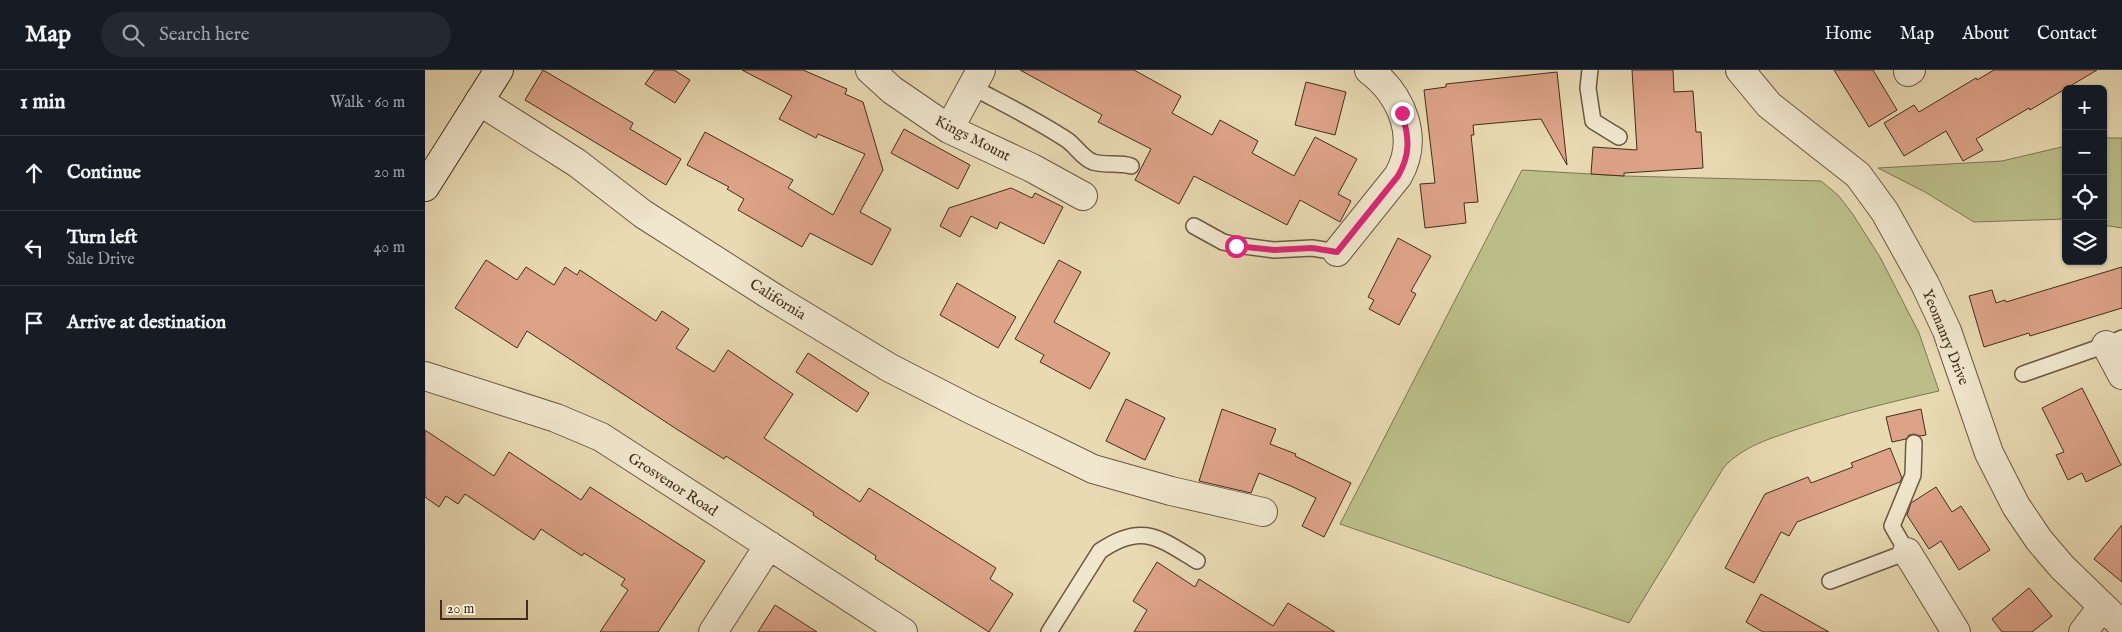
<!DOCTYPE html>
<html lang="en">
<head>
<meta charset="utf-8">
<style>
	:root { --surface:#171b24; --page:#242831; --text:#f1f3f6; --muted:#9ea1a6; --line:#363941 }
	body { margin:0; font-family:"IM FELL English",serif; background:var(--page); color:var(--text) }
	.controls { position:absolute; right:15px; top:15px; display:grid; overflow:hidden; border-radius:8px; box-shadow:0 1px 4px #0004 }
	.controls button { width:45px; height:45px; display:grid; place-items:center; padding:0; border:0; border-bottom:1px solid var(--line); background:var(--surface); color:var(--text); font:25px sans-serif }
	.scale { position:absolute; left:15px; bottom:12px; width:88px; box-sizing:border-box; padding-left:5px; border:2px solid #432c1c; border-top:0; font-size:14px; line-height:18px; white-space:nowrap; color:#432c1c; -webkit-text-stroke:4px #f0e7ce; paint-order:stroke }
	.stop { position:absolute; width:15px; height:15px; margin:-11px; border:4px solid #db2777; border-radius:50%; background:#fff }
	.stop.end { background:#db2777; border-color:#fff; box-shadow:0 1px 5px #0008 }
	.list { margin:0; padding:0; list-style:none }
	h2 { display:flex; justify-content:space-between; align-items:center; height:65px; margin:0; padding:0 20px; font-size:21px }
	h2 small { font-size:16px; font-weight:400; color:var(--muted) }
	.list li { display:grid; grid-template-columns:32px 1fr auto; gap:15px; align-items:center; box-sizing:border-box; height:75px; padding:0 20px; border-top:1px solid var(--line) }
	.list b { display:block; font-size:19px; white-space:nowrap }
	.list p { margin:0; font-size:16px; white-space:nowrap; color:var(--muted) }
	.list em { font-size:16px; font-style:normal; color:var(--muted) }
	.icon { flex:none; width:28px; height:28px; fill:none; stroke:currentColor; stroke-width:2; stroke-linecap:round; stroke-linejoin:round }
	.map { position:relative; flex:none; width:1697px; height:562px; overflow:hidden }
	header { display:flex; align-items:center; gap:30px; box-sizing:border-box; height:70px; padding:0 25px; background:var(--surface); border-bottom:1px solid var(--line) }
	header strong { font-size:24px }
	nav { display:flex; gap:28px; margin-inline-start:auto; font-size:18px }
	.search { width:350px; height:45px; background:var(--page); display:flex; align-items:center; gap:12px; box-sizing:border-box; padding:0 18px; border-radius:28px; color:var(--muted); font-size:19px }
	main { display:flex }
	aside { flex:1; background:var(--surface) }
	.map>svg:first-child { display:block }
	.green { fill:#bbbe89; stroke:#7f7552 }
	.building { fill:#dda389; stroke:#432c1c }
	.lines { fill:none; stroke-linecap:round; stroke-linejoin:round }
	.service-casing { stroke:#6c5842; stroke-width:18 }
	.minor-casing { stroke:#6c5842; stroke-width:30 }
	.secondary-casing { stroke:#432c1c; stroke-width:30 }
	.service { stroke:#f0e7ce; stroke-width:15 }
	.minor { stroke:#f0e7ce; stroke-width:28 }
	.secondary { stroke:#f0e7ce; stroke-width:28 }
	.route { stroke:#db2777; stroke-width:6 }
	.labels { text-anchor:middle; stroke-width:5; stroke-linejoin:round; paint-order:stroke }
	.street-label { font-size:15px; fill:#432c1c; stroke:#f0e7ce }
</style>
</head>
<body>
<header>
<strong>Map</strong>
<div class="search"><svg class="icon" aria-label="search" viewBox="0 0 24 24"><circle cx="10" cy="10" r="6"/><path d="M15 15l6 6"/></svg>Search here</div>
<nav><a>Home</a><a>Map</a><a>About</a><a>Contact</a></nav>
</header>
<main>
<aside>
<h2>1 min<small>Walk · 60 m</small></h2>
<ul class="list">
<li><svg class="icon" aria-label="ahead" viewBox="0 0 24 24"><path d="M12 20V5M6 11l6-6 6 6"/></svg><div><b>Continue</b></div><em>20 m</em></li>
<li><svg class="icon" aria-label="left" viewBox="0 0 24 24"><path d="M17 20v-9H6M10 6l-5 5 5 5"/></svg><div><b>Turn left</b><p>Sale Drive</p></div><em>40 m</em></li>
<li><svg class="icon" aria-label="arrive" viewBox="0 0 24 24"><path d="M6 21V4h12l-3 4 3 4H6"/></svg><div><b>Arrive at destination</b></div></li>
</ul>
</aside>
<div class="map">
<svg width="1697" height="562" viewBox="0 0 1697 562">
	<rect width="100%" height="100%" fill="#e8dab3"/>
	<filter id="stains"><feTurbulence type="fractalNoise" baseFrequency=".004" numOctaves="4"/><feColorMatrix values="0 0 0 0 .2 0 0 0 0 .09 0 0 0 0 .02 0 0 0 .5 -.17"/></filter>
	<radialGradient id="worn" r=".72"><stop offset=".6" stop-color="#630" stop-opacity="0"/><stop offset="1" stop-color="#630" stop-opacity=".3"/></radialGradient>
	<path class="green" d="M1678,68h19v90l-19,-3z
		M1641,76v73l-92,3 -49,-30 -47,-24 124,-7z
		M1097,100l102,6 197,5 17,14 14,18 28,44 39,76 20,58c-49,11 -97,23 -144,39 -26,9 -51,16 -71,37l-95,156 -289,-99z"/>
	<path class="building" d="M118,0l90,53 -3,6 51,30 -15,26 -141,-85z
		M230,0h19l16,10 -15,23 -30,-19z
		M317,0h61l44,19 -2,5 18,8 20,68 -23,42 31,17 -19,36 -62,-32 -8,14 -64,-37 6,-11 -17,-10 2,-2 -42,-22 18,-33 88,48 -5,8 45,27 32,-61 -47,-20 -2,4 -37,-19 13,-23z
		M595,0h114l47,26 -9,17 40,22 8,-15 38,21 -6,12 42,23 21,-39 42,22 -19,35 13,7 -11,21 -40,-22 -13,25 -93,-49 -15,28 -44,-24 16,-31 -53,-27 4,-7z
		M1207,0h41l1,22 19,-1 3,41h5l2,36 -79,5v3l-33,-2 2,-27 44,3z
		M1409,0h39l24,40 -28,17z
		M1569,0h103l-67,40 -1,-2 -53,31 7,11 -20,11 -17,-30 -42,25 -20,-33 30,-18 5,7 57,-34 1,2z
		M1132,2l10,93 -26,-46 -68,6 1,10h-3l7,67 -14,1 2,20 -41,5 -5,-44 15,-1 -11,-93 22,-3v-3z
		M881,12l40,10 -11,43 -40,-10z
		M479,59l66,36 -12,24 -67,-36z
		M586,118l21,10 3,-5 28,14 -19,37 -44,-22 -3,7 -26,-13 -11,21 -20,-11 9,-18z
		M973,168l33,18 -20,35 5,3 -17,31 -30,-16 5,-9 -6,-3z
		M61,190l31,20 9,-13 28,18 11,-18 12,8 3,-5 76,51 6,-10 27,18 -13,19 38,24 14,-22 65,44 -29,44 96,64 9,-14 127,80 -6,11 23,15 -24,38 -114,-73 1,-3 -63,-41 1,-2 -88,-57 -2,3 -46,-29 -151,-99 -10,17 -62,-40z
		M634,190l22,12 -27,50 56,31 -20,36 -50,-27 4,-7 -29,-16z
		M1697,197v41l-92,28 -1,-3 -45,14 -15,-51 23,-6 4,13 9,-3 1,2z
		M532,213l59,34 -18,31 -58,-33z
		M383,283l61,40 -12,19 -61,-40z
		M1657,318l39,77 -35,17 -4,-9 -14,7 -12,-25 8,-3 -22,-44z
		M701,329l39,19 -20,42 -39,-19z
		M797,339l54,20 -6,15 26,10 -1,2 56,27 -27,54 -22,-11 14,-28 -23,-11 -34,-14 -8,20 -52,-12z
		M1496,339l5,26 -6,1 -6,-2 -5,1 -3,4 -14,3 -6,-25z
		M0,360l69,46 15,-24 72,48 9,-13 115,74 -47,71h-58l28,-42 -7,-5 4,-6 -41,-26 -2,3 -41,-27 -7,11 -69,-46 -7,10 -12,-8 -7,11 -14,-10z
		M1465,378l12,30 -2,4 -103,40 -8,14 -8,-4 -27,51 -29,-15 40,-74 43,-17 3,6 42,-16 -2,-4z
		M1511,417l16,25 9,-6 29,44 -31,20 -18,-29 -12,8 -22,-34 4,-12z
		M1697,455v57l-28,-23z
		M732,492l38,25 4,-8 74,47 15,-23 47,29h-201l13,-22 -14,-9z
		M1604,518l23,28 -20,16h-30l-10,-13z
		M1336,524l20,11 48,27h-66l-17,-10z
		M350,535l42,27h-59z"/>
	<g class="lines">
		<defs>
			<path id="service" d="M1165,0l-2,18 5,33 26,16
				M547,17c32,17 65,33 95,53 9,6 15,18 26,22 13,4 26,0 38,4
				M769,156l29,16 13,3 38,5 38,-2 25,4
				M1598,304l83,-29 16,-7
				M1405,511l77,-29 -15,-26 21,-51 1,-32
				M624,562l51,-81c42,-29 59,-13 97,10"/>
			<path id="minor" d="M445,0l22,20 57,39 83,39 51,28
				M1315,0l29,35 89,70 27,37 40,72 22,47 42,122 27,53 23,34 23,27 60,58
				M1483,2l3,-2
				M54,31l98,62 66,51 133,85 114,69 78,40 125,61 78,22 92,21
				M524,59l32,-59
				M912,182l61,-76c22,-38 4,-81 -29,-106
				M1681,275l16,30
				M0,306l131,42 45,19 302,195
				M1482,482l49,80
				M288,562l56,-87
				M1658,562l19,-25"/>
			<path id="secondary" d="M0,117l74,-117"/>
		</defs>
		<use href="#service" class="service-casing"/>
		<use href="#minor" class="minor-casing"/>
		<use href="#secondary" class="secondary-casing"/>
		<use href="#service" class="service"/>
		<use href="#minor" class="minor"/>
		<use href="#secondary" class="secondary"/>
	</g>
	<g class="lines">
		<path class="route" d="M811,176l38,4 38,-2 25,4 61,-76c13,-22 11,-39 4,-63"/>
	</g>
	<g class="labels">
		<g class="street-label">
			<text transform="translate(548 68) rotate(27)" y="5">Kings Mount</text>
			<text transform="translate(353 229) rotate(32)" y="5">California</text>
			<text transform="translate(1521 267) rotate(68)" y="5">Yeomanry Drive</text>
			<text transform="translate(248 414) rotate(33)" y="5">Grosvenor Road</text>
		</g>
	</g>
	<rect width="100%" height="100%" filter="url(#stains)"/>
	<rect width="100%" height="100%" fill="url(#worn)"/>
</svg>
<div class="controls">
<button>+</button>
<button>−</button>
<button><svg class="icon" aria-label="locate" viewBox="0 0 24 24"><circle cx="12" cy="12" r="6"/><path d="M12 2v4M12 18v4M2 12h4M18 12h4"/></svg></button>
<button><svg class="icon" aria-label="layers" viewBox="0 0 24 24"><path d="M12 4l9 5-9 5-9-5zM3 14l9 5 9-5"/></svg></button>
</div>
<div class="scale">20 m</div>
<div class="stop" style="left:811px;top:176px"></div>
<div class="stop end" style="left:977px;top:43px"></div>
</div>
</main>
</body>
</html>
